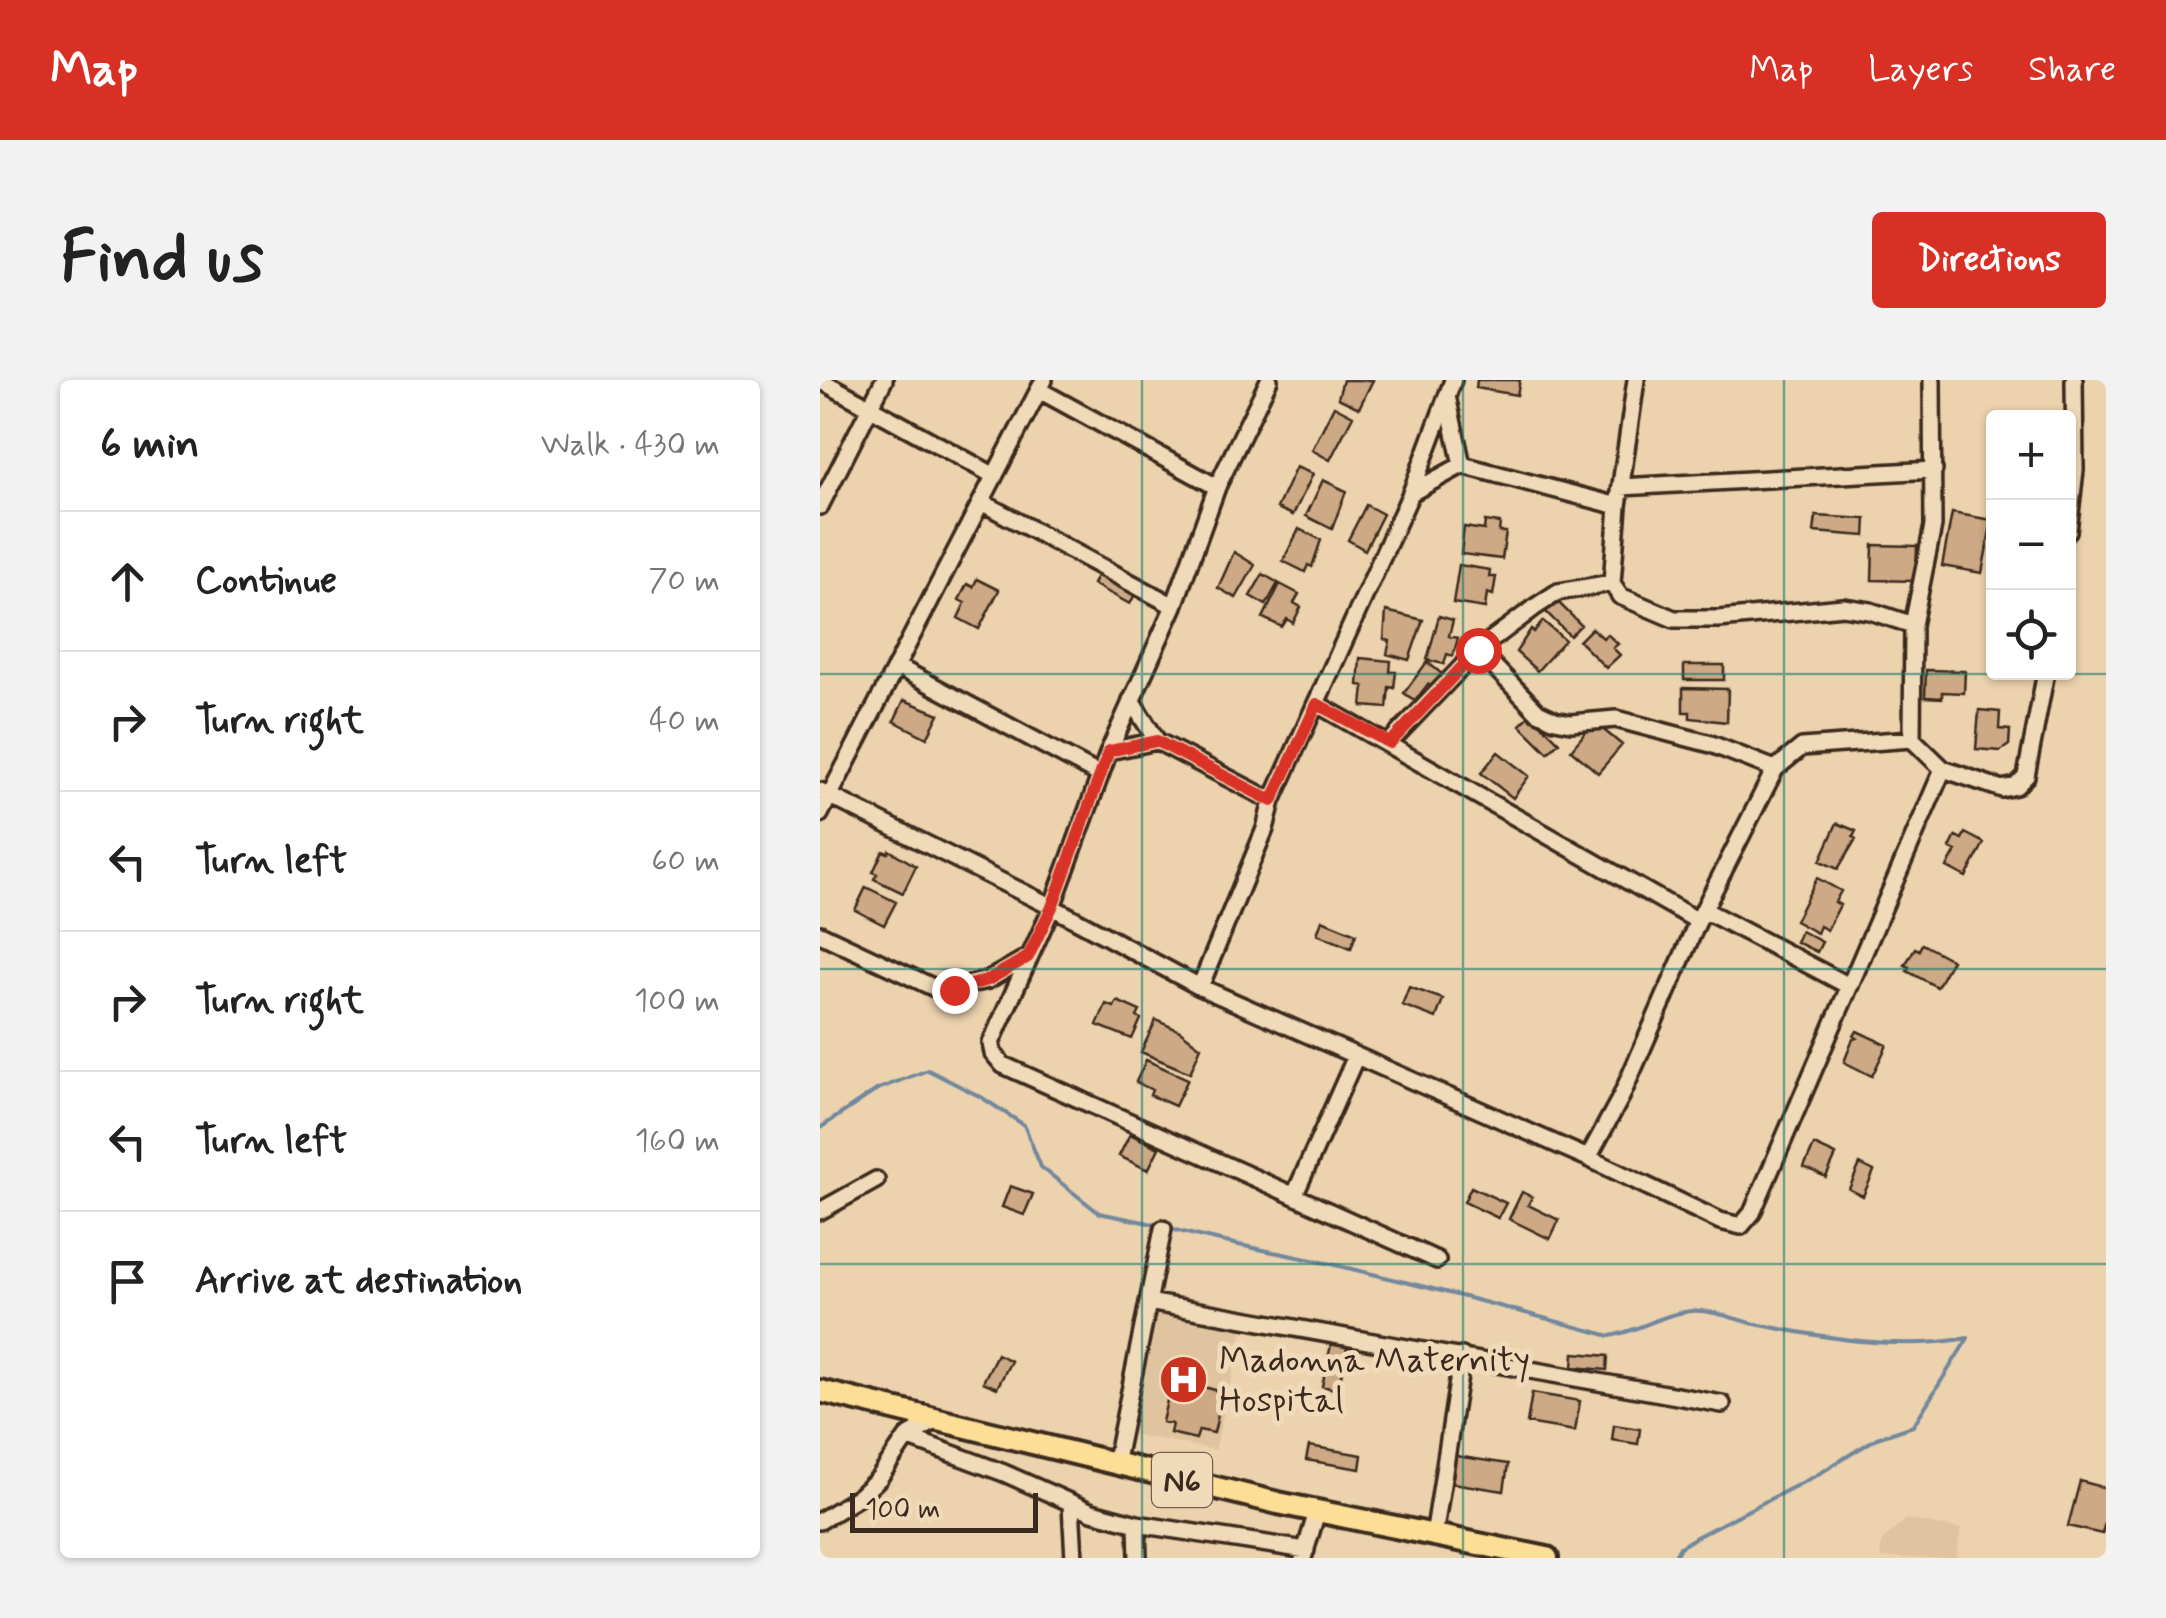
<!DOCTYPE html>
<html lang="en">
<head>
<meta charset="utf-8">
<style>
	:root { --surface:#fff; --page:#f2f2f2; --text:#222; --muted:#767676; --line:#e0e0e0; --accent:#d93025 }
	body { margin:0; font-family:Mynerve,sans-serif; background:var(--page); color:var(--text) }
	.controls { position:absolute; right:30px; top:30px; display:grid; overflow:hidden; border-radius:10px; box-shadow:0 2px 8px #0004 }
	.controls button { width:90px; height:90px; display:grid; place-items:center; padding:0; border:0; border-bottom:2px solid var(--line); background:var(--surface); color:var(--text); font:50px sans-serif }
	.scale { position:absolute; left:30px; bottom:25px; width:188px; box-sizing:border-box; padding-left:10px; border:5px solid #3b2a1e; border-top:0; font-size:28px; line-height:35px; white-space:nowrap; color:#3b2a1e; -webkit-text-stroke:8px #f1dab9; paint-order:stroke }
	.stop { position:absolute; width:30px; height:30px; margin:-22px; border:8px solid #d93025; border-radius:50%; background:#fff }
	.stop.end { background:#d93025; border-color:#fff; box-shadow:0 2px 10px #0008 }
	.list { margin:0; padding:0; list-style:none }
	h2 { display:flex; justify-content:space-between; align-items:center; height:130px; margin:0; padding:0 40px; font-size:42px }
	h2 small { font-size:32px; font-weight:400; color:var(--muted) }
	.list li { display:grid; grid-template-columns:65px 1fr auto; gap:30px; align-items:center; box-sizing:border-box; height:140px; padding:0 40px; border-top:2px solid var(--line) }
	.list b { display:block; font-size:38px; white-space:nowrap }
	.list em { font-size:32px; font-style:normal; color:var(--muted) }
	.icon { flex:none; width:55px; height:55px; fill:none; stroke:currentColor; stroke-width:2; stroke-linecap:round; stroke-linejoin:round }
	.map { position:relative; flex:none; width:1286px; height:1178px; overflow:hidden; border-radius:10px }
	header { display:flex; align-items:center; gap:60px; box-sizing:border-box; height:140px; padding:0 50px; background:var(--accent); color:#fff }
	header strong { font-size:48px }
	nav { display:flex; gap:55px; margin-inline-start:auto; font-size:35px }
	.intro { display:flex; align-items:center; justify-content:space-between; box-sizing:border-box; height:240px; padding:0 60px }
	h1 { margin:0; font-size:70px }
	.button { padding:25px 45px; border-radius:10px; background:var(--accent); color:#fff; font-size:35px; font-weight:700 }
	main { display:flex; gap:60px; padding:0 60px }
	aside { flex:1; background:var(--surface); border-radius:10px; box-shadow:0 2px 8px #0004 }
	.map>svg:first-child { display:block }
	.built { fill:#e0c39f }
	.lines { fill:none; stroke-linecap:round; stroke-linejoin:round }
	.stream { stroke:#72889d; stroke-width:4 }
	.building { fill:#cdaa85; stroke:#3b2a1e; stroke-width:2.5 }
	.minor-casing { stroke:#3b2a1e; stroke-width:22 }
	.major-casing { stroke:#3b2a1e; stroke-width:28 }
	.minor { stroke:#f1dab9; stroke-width:15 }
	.major { stroke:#fcde96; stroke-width:20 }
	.route { stroke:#d93025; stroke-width:12 }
	.grid { fill:none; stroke:#0f766e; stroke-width:2.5; stroke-opacity:0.55 }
	.labels { text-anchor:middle; stroke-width:10; stroke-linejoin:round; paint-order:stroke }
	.shield { fill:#f1dab9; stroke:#725f4c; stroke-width:2.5 }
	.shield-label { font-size:32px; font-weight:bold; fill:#3b2a1e }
	.poi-label { font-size:35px; fill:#3b2a1e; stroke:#f1dab9; text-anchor:start }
</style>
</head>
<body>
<header>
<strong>Map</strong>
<nav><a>Map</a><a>Layers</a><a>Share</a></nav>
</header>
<div class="intro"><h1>Find us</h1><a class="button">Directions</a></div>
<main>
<aside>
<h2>6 min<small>Walk · 430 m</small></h2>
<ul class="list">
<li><svg class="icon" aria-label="ahead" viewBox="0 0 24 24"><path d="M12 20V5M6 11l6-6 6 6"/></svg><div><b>Continue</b></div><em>70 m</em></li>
<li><svg class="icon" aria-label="right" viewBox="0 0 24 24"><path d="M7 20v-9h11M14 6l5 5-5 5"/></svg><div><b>Turn right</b></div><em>40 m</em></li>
<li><svg class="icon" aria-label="left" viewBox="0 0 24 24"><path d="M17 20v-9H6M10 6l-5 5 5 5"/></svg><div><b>Turn left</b></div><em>60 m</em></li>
<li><svg class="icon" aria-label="right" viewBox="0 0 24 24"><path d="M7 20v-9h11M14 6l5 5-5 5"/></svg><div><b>Turn right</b></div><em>100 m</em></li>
<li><svg class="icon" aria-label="left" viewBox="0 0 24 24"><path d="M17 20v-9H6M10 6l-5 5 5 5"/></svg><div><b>Turn left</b></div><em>160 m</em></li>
<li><svg class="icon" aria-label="arrive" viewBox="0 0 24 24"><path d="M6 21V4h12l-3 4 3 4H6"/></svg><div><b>Arrive at destination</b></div></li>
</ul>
</aside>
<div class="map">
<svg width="1286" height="1178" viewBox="0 0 1286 1178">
	<rect width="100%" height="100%" fill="#edd2ae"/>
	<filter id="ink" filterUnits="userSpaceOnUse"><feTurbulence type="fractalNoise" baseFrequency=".01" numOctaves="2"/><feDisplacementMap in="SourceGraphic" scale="20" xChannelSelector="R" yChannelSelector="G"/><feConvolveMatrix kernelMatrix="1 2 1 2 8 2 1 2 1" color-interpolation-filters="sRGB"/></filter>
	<g filter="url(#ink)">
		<path class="built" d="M331,928l93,16 -29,126 -89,-17z
			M1086,1139l55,10 -5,29h-76l2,-17z"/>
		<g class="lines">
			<path class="stream" d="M0,748l58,-39 50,-19 53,27 43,28 17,42 58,46 60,12
				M348,848c52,15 105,23 158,35 95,22 190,47 284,73 28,-5 52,-22 81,-25 21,-2 48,10 69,14 67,13 139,26 208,13
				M854,1178l6,-11 18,-11 119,-61 60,-37 36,-12 55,-88"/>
		</g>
		<path class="building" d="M523,0h30l-14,28 -21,-10z
			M657,0h43l-3,15 -41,-7z
			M514,26l19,10 -23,44 -18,-10z
			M476,87l17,7 -20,41 -16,-7z
			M503,100l23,11 -14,38 -26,-13z
			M546,125l17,9 -18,36 -17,-10z
			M1132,133l40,7 -10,53 -40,-7z
			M996,136l50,3 -1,17 -51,-4z
			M665,141l15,2 -1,9h7l-4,27 -41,-5 3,-27 20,3z
			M479,149l22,11 -9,27 -4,-2 -3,7 -22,-11z
			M1053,165l44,1 -1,35 -44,-1z
			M414,172l21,13 -19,33 -18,-10z
			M639,185l31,5 -1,7h7l-3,18 -6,-2 -2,15 -32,-5z
			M278,194l37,20 -5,10 -37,-20z
			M443,194l15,9 -12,22 -16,-9z
			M157,199l22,11 -20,39 -21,-11 7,-15 -6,-3 8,-16 6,3z
			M460,204l19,10 -5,9 7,4 -8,16 -6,-4 -5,8 -19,-9z
			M735,219l26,26 -11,11 -26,-26z
			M566,231l37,9 -14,40 -22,-6 3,-13 -6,-2z
			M619,236l14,4 -4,16 9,2 -5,18 -6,-2 -3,10 -17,-4z
			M723,241l22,19 -28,31 -21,-19 15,-23 3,3z
			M772,248l11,10 4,-4 11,10 -5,4 7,7 -14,13 -27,-27z
			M540,278l31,3 -1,11h6l-2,16 -5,-1 -2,21 -25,-2 2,-20 -6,-1z
			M607,282l15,12 -10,13 -4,-3 -13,17 -11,-8z
			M864,285h40v15h-40z
			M1106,290l39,1 -1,22 -22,-1v6l-17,-1z
			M863,308l45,1 -1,33 -37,-4v-6h-7z
			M84,320l35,14 -12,24 -33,-17z
			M1159,330l21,2 -1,17 11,1 -1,15 -9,6 -24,-2z
			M711,334l28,28 -11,11 -28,-28z
			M774,342l28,23 -24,28 -27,-23z
			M678,372l31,24 -16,22 -32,-25z
			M1017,443l19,8 -3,6 3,2 -18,30 -18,-8z
			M1145,453l19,10 -18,34 -19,-10 9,-16 -6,-3 6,-12 6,3z
			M69,470l27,16 -13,27 -29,-14 3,-5 -4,-2 10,-21 5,2z
			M997,498l24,13 -6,11 5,3 -13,25 -7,-4 -3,7 -22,-12z
			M46,507l30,15 -12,23 -29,-15z
			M502,540l34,14 -5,14 -34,-14z
			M981,551l21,11 -5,10 -21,-10z
			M1102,564l30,16 -15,27 -30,-16 2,-4 -4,-2 10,-17 4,2z
			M589,607l34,12 -7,19 -34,-13z
			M297,621l23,10 -3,6 4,2 -9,20 -35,-14 9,-21 8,3z
			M336,640l24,11 21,16 -11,26 -49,-21z
			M1037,651l30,14 -15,31 -28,-14 9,-23 4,-1 -3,-2z
			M326,680l42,19 -13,27 -25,-11 2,-5 -16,-8z
			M310,754l29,14 -11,22 -29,-14z
			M994,765l22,10 -10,22 -22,-10z
			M1040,784l14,7 -11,25 -14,-7z
			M190,806l23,8 -9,21 -22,-8z
			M651,807l35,16 -8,15 -34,-16z
			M702,812l10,5 -4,8 31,15 -9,19 -41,-20z
			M512,960l16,3 -10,47 -16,-4z
			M754,973l34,3 -1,14 -34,-3z
			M177,974l14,7 -14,27 -14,-6z
			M352,999l51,13 -9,41 -15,-3 -3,9 -26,-6 2,-9 -10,-2z
			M712,1013l48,8 -5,30 -48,-8z
			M794,1045l26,4 -2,15 -26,-4z
			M489,1066l53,9 -2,14 -54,-9z
			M636,1076l52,8 -4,27 -52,-8z
			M1260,1101l26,7v30l-4,16 -34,-8z"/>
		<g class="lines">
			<defs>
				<path id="minor" d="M0,0l173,95
					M449,0l-52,107 -43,119 -65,145 -57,156 -61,136 2,10 10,12 434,195
					M816,0l-18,126 -6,77 8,13 54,23h45l124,-12 27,4 43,14
					M1112,0l1,146 -20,99 -1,114 31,30 59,20 14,-3 10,-10 20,-104
					M219,10l178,97
					M627,16l15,69
					M801,107l313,-17
					M591,113l51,-28 156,41
					M161,122l193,104
					M0,126l64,-126
					M1248,151l7,-61 -1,-90
					M658,270l60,62 17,8 16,3 45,-4 95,25 64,25
					M76,286l204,109
					M311,320l26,41 115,60
					M497,324l381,217
					M569,363l89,-93 57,-43 23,-15 54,-9
					M289,371l48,-10
					M0,411l232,116 148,80 388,171 132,63 21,5 11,-13 191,-444
					M0,434l224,-434
					M884,530l145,76
					M0,554l121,57 47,-11 40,-23
					M380,607l65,-158 7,-28 139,-308 42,-113
					M768,778l33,-61 77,-176 77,-152 27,-22 110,-8
					M475,814l61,-138
					M0,831l56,-31
					M328,922l574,102
					M87,1057l97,36 88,39 45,12 169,26
					M295,1085l48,-236
					M251,1125l3,53
					M0,1141l40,-25 19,-18 28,-41 30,-17
					M317,1144l1,34
					M614,1156l28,-180
					M483,1178l14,-46"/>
				<path id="major" d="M0,1011l458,112 269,55"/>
			</defs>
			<use href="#minor" class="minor-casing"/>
			<use href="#major" class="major-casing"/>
			<use href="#minor" class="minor"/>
			<use href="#major" class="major"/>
		</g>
	</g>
	<g class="lines" filter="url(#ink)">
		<path class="route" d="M134,610l34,-10 40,-23 24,-50 57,-156 48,-10 115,60 45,-97 73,39 88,-93"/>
	</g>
	<path class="grid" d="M322,0v1178M643,0v1178M964,0v1178M0,294h1286M0,589h1286M0,884h1286"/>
	<defs>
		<symbol id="hospital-disc" viewBox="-11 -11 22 22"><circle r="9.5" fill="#c8321e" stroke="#f1dab9"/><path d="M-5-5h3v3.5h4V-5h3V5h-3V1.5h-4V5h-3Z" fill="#fff"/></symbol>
	</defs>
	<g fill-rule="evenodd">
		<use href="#hospital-disc" x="336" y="972" width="55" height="55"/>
	</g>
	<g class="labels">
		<rect class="shield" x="332" y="1073" width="60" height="54" rx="8"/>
		<g class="shield-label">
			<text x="362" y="1111">N6</text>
		</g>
		<g class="poi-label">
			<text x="399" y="991">Madonna Maternity<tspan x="399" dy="40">Hospital</tspan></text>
		</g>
	</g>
</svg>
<div class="controls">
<button>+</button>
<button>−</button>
<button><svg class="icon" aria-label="locate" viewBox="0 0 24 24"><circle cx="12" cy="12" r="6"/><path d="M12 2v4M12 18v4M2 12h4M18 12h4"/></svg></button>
</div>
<div class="scale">100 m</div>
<div class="stop" style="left:658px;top:270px"></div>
<div class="stop end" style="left:134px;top:610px"></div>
</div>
</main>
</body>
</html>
